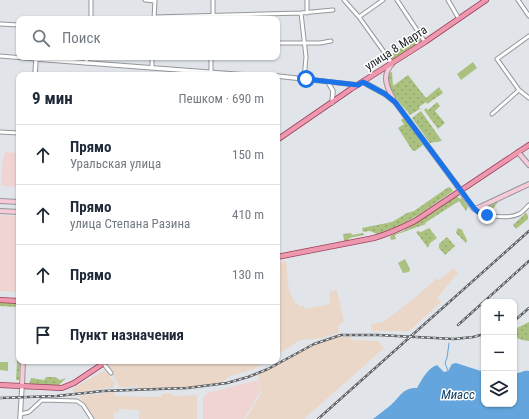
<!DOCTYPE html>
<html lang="ru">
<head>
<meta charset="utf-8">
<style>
	:root { --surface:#fff; --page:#f6f6f7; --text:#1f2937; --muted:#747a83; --line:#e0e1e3 }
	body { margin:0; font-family:"Roboto Condensed",sans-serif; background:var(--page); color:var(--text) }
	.controls { position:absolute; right:12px; bottom:12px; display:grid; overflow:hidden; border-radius:8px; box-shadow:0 1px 3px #0004 }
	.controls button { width:36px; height:36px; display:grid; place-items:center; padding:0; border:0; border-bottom:1px solid var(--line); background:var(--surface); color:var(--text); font:20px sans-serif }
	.stop { position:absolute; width:12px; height:12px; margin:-9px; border:3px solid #1a73e8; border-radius:50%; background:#fff }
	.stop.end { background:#1a73e8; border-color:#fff; box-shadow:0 1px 4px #0008 }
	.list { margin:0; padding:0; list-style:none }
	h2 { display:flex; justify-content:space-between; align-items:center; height:52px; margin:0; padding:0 16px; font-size:17px }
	h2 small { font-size:13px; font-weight:400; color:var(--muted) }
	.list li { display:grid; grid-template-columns:26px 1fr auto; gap:12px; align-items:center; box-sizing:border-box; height:60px; padding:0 16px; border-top:1px solid var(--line) }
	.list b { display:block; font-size:15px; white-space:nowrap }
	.list p { margin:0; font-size:13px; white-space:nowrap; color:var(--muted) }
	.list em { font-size:13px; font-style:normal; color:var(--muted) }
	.icon { flex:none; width:22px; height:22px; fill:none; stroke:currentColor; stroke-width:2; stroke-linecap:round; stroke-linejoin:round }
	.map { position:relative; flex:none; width:529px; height:419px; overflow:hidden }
	.search { position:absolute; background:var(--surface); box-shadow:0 1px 3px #0004; left:16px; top:16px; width:264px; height:44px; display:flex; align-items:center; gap:10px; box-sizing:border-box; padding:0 14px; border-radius:8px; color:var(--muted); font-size:15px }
	.panel { position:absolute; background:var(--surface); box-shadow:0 1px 3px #0004; left:16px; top:72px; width:264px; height:292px; border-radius:8px }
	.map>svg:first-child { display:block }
	.commercial { fill:#efd4d2 }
	.industrial { fill:#ebd7c8 }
	.grass { fill:url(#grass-dots) }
	.park { fill:#aac17f }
	.water { fill:#64a5dd }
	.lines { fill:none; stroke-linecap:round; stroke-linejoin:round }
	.stream { stroke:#64a5dd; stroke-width:1 }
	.minor-casing { stroke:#94989c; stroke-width:5 }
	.tertiary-casing { stroke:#94989c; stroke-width:5.5 }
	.secondary-casing { stroke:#94989c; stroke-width:6 }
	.primary-casing { stroke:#9c405a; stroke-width:6 }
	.minor { stroke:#fff; stroke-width:3 }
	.tertiary { stroke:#fff; stroke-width:3.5 }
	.secondary { stroke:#f6cbd7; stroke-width:4 }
	.primary { stroke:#ee98af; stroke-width:4.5 }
	.rail-casing { stroke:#606366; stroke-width:2.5 }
	.rail { stroke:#fff; stroke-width:1; stroke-dasharray:3; stroke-linecap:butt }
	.secondary-bridge-casing { stroke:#94989c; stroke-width:6; stroke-linecap:butt }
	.secondary-bridge { stroke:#f6cbd7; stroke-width:4 }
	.route { stroke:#1a73e8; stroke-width:5 }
	.labels { text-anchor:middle; stroke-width:3; stroke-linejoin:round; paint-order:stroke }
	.street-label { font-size:12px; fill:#1b1d1f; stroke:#fff }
	.water-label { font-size:13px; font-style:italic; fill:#114166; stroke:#fff }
</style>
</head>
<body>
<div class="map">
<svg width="529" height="419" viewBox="0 0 529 419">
	<defs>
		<pattern id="grass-dots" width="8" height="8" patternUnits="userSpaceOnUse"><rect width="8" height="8" fill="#aac17f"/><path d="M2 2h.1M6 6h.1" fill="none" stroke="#92a56d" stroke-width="1.8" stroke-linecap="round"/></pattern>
	</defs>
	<rect width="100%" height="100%" fill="#e1e5ea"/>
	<path class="commercial" d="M5,152l14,1v34l-18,-1 2,-28z
		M0,215l19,1v76l-19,-1z
		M258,380l2,12 -16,27h-41v-20l4,-6z"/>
	<path class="industrial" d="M286,261l3,30 7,13h2l1,2 5,-1 1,4 25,-5 -1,-12 8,-2 7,32 -6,4 1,7 -17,5 -22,2 -23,15v-92z
		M454,268l4,5 -21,25 4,4 -32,29h-37l-1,-7 12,-2 33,-25 21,-19 2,2z
		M350,336l1,4 27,1 6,7 -80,71h-58l15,-26 -3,-18 53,-29 23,-8z
		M115,361h152l-13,8 -24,7 -9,7 -29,4 -53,2 -3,-5v3h-17l-11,-22z
		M105,370l10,13 -2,5h-11v1l-28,4 -2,-4z
		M114,392l1,4 46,1 1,-3 9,-1 3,3 23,-1v24h-58v-9l-20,-1v3l-5,1v6h-19l-16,-23z"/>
	<path class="grass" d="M421,37l1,3 -2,2 -24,18h-4l-2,-4 19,-14z
		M392,72l1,14 15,-11 18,23 13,-11 4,6 -16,11 -1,-2 -7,5 1,2 -10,6c-9,-12 -25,-25 -21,-42z
		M437,102l3,4 -5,5 10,12 -7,6 -14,-19 2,-2 2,2z
		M421,111l21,30 -12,2 -18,-25z
		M404,118l19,27 -8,6 -3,-1 -14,-22 6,-4 -3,-4z
		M450,187l3,4c-25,17 -47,35 -76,43l-7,-3 -7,1 -1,-4 30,-6 15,-9 7,-2 33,-23z
		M457,196l3,3 2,-1 6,9 -2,4 -7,-10 -34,22 1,1 -31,11 1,4 -5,1 -1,-4 15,-6z
		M493,202h5l-8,11 -7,-1 -2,-2 1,-2z
		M526,213l2,3v3l-12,10 -3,-4z
		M429,228l8,10 -7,5 -2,5 -12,-16 2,-1 3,1z
		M459,228l3,2 5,10 -1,3 -10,-10 1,-4z
		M351,233l1,2 11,-2 1,2 -15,3v4h-4l-1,-1 -1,-7z
		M447,237l8,9 -10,9 -6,-7v-4z
		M0,303h16v4l-16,-1z
		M529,322v19c-6,-1 -12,-1 -15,-7l3,-6z
		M19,326v35h1l-1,19h-3z
		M46,377h9l5,3 6,-2 -7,7 -4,1 -26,-1 2,-7 13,2z"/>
	<path class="park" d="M473,62l4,6 -16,12 -4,-6z
		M405,259l5,10 -1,3 -6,1 -5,-10z
		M0,362h8v9l-8,-1z"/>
	<path class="water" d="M456,363l28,9v32h30v-31c6,1 9,-3 15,-2v48h-156c6,-5 12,-9 18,-14 10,-9 11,-17 26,-17 5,-9 11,-20 20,-23l7,7 4,-1 4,-7z"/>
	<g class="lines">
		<path class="stream" d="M448,371l-3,-8 2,-5 2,-15"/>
		<defs>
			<path id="minor" d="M145,0l10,1
				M344,0l15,17 33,46
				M397,0l28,42
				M448,0l11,19
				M518,0l11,16
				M301,13l5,44 -2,22
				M307,13v-13
				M154,17l147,-4 32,-3
				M359,17l24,-17
				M91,19v-19
				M154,19l1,-19
				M213,19v-19
				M0,24l19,1
				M529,36l-32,23 22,31 10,8
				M277,43h43l11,-2
				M0,56l36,3
				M86,63l1,-6
				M152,68v-11
				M211,72v-15
				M492,114l27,-24
				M0,132l19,1
				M474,209c8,8 35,10 45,5 4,-2 7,-6 10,-9
				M103,363l8,10
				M21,414l8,-2 13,-12 35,1 6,4 9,14"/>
			<path id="tertiary" d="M35,75l1,-16 210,16
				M277,76l81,9
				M328,82l5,9 -1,12
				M20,419l2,-33"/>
			<path id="secondary" d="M392,64c-10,11 -6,22 1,34
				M363,82l22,12 10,8 61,82
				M518,152l11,13
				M465,197l9,12 6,-2 49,-23
				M0,201l19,1
				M0,211l19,1
				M22,386l1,-25"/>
			<path id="primary" d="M277,140l74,-51 74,-47 61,-42
				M277,257l97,-19c14,-4 27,-10 41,-17l114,-76
				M0,300l19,1
				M0,385l62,3 12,-5 33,-22"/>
		</defs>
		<use href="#minor" class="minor-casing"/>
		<use href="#tertiary" class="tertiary-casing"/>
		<use href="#secondary" class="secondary-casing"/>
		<use href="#primary" class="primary-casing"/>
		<use href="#minor" class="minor"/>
		<use href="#tertiary" class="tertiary"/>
		<use href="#secondary" class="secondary"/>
		<use href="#primary" class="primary"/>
		<defs>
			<path id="rail" d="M514,321l15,-13
				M458,325l71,-64
				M0,398l57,-2 46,-5 84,-3 40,-5 21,-6 20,-8 46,-25 27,-9h37l76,4 19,-2 11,-3
				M318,419l211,-188"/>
		</defs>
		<use href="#rail" class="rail-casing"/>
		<use href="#rail" class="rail"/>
		<defs>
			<path id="secondary-bridge" d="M456,184l9,13"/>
		</defs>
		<use href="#secondary-bridge" class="secondary-bridge-casing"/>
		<use href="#secondary-bridge" class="secondary-bridge"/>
	</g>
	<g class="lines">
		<path class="route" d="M306,79l52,6 5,-3 22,12 10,8 79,106 4,4 9,3"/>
	</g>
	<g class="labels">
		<g class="street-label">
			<text transform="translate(396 48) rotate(-33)" y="4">улица 8 Марта</text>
		</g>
		<g class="water-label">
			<text x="458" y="399">Миасс</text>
		</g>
	</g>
</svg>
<div class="controls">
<button>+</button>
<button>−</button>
<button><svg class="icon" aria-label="layers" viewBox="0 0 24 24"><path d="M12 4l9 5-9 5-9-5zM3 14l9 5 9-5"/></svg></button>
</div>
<div class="stop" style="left:306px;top:79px"></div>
<div class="stop end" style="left:487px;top:215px"></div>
<div class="search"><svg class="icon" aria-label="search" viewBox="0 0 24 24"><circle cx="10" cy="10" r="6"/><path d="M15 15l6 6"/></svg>Поиск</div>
<section class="panel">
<h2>9 мин<small>Пешком · 690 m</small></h2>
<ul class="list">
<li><svg class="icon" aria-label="ahead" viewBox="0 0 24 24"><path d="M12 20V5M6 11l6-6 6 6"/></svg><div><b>Прямо</b><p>Уральская улица</p></div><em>150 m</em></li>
<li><svg class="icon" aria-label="ahead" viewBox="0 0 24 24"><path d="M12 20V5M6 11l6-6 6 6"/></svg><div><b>Прямо</b><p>улица Степана Разина</p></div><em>410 m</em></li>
<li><svg class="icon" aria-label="ahead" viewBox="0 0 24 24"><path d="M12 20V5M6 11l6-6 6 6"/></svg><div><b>Прямо</b></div><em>130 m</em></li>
<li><svg class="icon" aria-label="arrive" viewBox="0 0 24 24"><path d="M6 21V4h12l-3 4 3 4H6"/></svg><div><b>Пункт назначения</b></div></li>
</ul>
</section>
</div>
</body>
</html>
